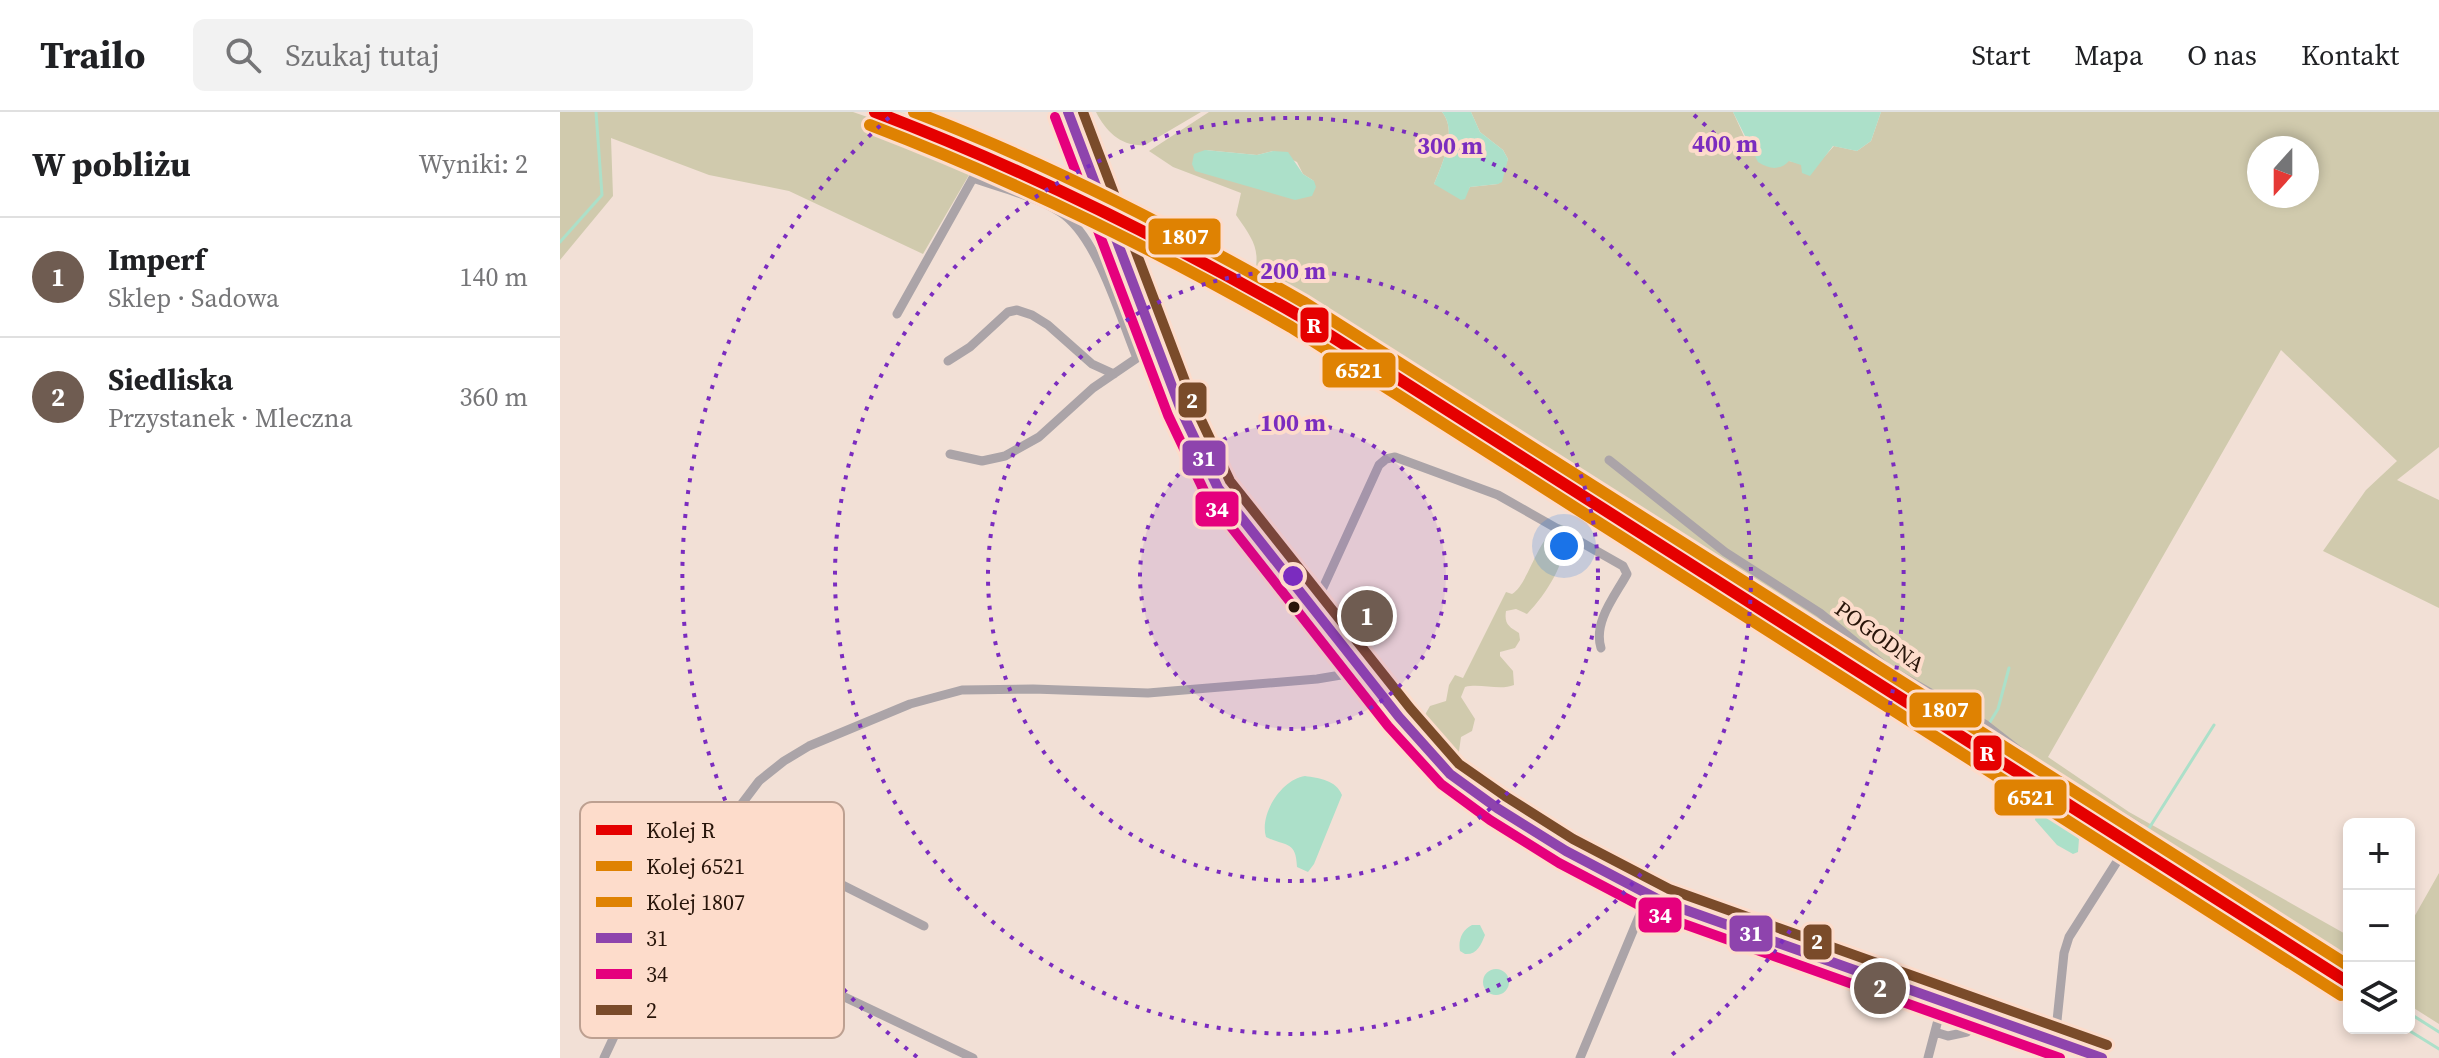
<!DOCTYPE html>
<html lang="pl">
<head>
<meta charset="utf-8">
<style>
	:root { --surface:#fff; --page:#f2f2f2; --text:#202124; --muted:#757577; --line:#e0e0e0; --accent:#6f5c51 }
	body { margin:0; font-family:"Source Serif 4",serif; background:var(--page); color:var(--text) }
	.controls { position:absolute; right:24px; bottom:24px; display:grid; overflow:hidden; border-radius:12px; box-shadow:0 4px 12px #0003 }
	.controls button { width:72px; height:72px; display:grid; place-items:center; padding:0; border:0; border-bottom:2px solid var(--line); background:var(--surface); color:var(--text); font:40px sans-serif }
	.compass { position:absolute; left:1687px; top:24px; width:72px; height:72px; border-radius:50%; background:var(--surface); box-shadow:0 4px 12px #0003; rotate:201deg }
	.you { position:absolute; left:1004px; top:434px; width:28px; height:28px; margin:-20px; border:6px solid #fff; border-radius:50%; background:#1a73e8; box-shadow:0 0 0 12px #1a73e833 }
	.badge { display:grid; place-items:center; width:52px; height:52px; border-radius:50%; background:var(--accent); color:#fff; font-size:26px; font-weight:700 }
	.pin { position:absolute; translate:-50% -50%; border:4px solid #fff; box-shadow:0 2px 8px #0006 }
	.list { margin:0; padding:0; list-style:none }
	h2 { display:flex; justify-content:space-between; align-items:center; height:104px; margin:0; padding:0 32px; font-size:34px }
	h2 small { font-size:26px; font-weight:400; color:var(--muted) }
	.list li { display:grid; grid-template-columns:52px 1fr auto; gap:24px; align-items:center; box-sizing:border-box; height:120px; padding:0 32px; border-top:2px solid var(--line) }
	.list b { display:block; font-size:30px; white-space:nowrap }
	.list p { margin:0; font-size:26px; white-space:nowrap; color:var(--muted) }
	.list em { font-size:26px; font-style:normal; color:var(--muted) }
	.icon { flex:none; width:44px; height:44px; fill:none; stroke:currentColor; stroke-width:2; stroke-linecap:round; stroke-linejoin:round }
	.map { position:relative; flex:none; width:1879px; height:946px; overflow:hidden }
	header { display:flex; align-items:center; gap:48px; box-sizing:border-box; height:112px; padding:0 40px; background:var(--surface); border-bottom:2px solid var(--line) }
	header strong { font-size:38px }
	nav { display:flex; gap:44px; margin-inline-start:auto; font-size:28px }
	.search { width:560px; height:72px; background:var(--page); display:flex; align-items:center; gap:20px; box-sizing:border-box; padding:0 28px; border-radius:12px; color:var(--muted); font-size:30px }
	main { display:flex }
	aside { flex:1; background:var(--surface) }
	.map>svg:first-child { display:block }
	.green { fill:#d0caad; fill-rule:evenodd }
	.water { fill:#ace0c9 }
	.lines { fill:none; stroke-linecap:round; stroke-linejoin:round }
	.stream { stroke:#ace0c9; stroke-width:3 }
	.street { stroke:#aba4a8; stroke-width:9 }
	.secondary { stroke:#aba4a6; stroke-width:14 }
	.bus-1-casing { stroke:#fddccb; stroke-width:16 }
	.bus-2-casing { stroke:#fddccb; stroke-width:16 }
	.bus-3-casing { stroke:#fddccb; stroke-width:16 }
	.bus-1 { stroke:#8e44ad; stroke-width:10 }
	.bus-2 { stroke:#e5007d; stroke-width:10 }
	.bus-3 { stroke:#7a4b2a; stroke-width:10 }
	.rail-1-casing { stroke:#fddccb; stroke-width:18 }
	.rail-2-casing { stroke:#fddccb; stroke-width:18 }
	.rail-3-casing { stroke:#fddccb; stroke-width:18 }
	.rail-1 { stroke:#e50000; stroke-width:12 }
	.rail-2 { stroke:#df8202; stroke-width:12 }
	.rail-3 { stroke:#df8202; stroke-width:12 }
	.ring { fill:none; stroke:#7b2cbf; stroke-width:4; stroke-dasharray:4 8 }
	.bus-dot { fill:#28150a; stroke:#fddccb; stroke-width:3 }
	.labels { text-anchor:middle; stroke-width:8; stroke-linejoin:round; paint-order:stroke }
	.street-label { font-size:22px; fill:#28150a; stroke:#fddccb }
	.key { fill:#fddccb; stroke:#bda091; stroke-width:2 }
	.key-label { font-size:22px; fill:#28150a }
	.centre { fill:#7b2cbf; stroke:#fddccb; stroke-width:4 }
	.ring-label { font-size:24px; text-anchor:middle; font-weight:bold; fill:#7b2cbf; stroke:#fddccb; stroke-width:8; stroke-linejoin:round; paint-order:stroke }
	.line-badge { stroke:#fddccb; stroke-width:3 }
	.badge-label { font-size:22px; text-anchor:middle; font-weight:bold; fill:#fff }
</style>
</head>
<body>
<header>
<strong>Trailo</strong>
<div class="search"><svg class="icon" aria-label="search" viewBox="0 0 24 24"><circle cx="10" cy="10" r="6"/><path d="M15 15l6 6"/></svg>Szukaj tutaj</div>
<nav><a>Start</a><a>Mapa</a><a>O nas</a><a>Kontakt</a></nav>
</header>
<main>
<aside>
<h2>W pobliżu<small>Wyniki: 2</small></h2>
<ul class="list">
<li><span class="badge">1</span><div><b>Imperf</b><p>Sklep · Sadowa</p></div><em>140 m</em></li>
<li><span class="badge">2</span><div><b>Siedliska</b><p>Przystanek · Mleczna</p></div><em>360 m</em></li>
</ul>
</aside>
<div class="map">
<svg width="1879" height="946" viewBox="0 0 1879 946">
	<rect width="100%" height="100%" fill="#f2e0d6"/>
	<path class="green" d="M0,0h293l127,44 -57,98 -134,-63 -80,-16 -98,-37 2,58 -53,64z
		M536,0h105l-56,33c-23,2 -39,-13 -49,-33z
		M649,0h233c16,19 0,52 -8,72l34,6 2,-3 28,-3 10,-25 -5,-9 -23,-18 -9,-20h262l19,42 64,12 18,-20 23,5 14,-10 10,-29h558v335l-42,33 42,20v108l-116,-57 43,-61 31,-29 -116,-111 -233,407 81,55 220,124v31l-204,-126 -4,7 -889,-564c10,-33 3,-42 -16,-69l5,-22 -68,-26 -24,-16zM1699,36h48v48h-48zM645,38l52,5 16,-4 24,11 6,12 11,7z
		M999,412l7,3c3,32 -18,65 -39,87l-11,-5 -10,2c-2,13 3,16 13,22l1,7 -5,8 -15,4v4l13,15 1,14c-14,6 -34,-2 -49,2l-4,10 14,22 -3,12 -11,6 -3,21 -7,2 -14,-15 -15,-25 8,-14 16,-5 3,-16 6,-10 8,3 43,-86 6,2c16,-9 24,-53 47,-70z
		M1879,761v151l-30,-19v-79z"/>
	<path class="water" d="M882,0h29l9,20 23,18 5,9 -6,23 -4,2 -28,3 -5,12 -4,1 -27,-16c8,-20 24,-53 8,-72z
		M1173,0h148l-10,29 -14,10 -24,-5 -23,30 -8,-3 -1,-8 -12,-4c-9,10 -20,8 -31,1z
		M645,38l52,5 16,-4 15,1 15,22 11,7 2,6 -4,9 -17,4 -100,-29 -3,-7 2,-10z
		M745,664c14,2 31,4 37,19l-28,69 -6,8 -11,-5c-1,-27 -11,-20 -31,-30 -7,-23 16,-58 39,-61z
		M1476,699c12,2 34,19 43,28l-1,13 -5,2 -16,-9 -22,-25z
		M912,813h8l5,10c-4,10 -8,20 -20,19l-5,-3c-2,-11 2,-21 12,-26z
		M923 870a13 13 0 1 1 26 0a13 13 0 1 1-26 0Z"/>
	<g class="lines">
		<path class="stream" d="M336,0l101,40 88,42
			M372,30l31,12
			M565,118l89,50 2,-3
			M0,130l42,-47 -6,-83
			M698,160l-5,9 100,61
			M654,168l159,91
			M925,330l390,249
			M953,331l308,196 5,-2 120,70
			M1413,611l12,7
			M1422,623l16,-26 11,-41
			M1410,642l-2,2 148,91
			M1581,729l73,-116
			M1586,734l203,129
			M1573,745l216,135
			M1849,901l30,19
			M1845,916l34,21"/>
		<path class="street" d="M337,202l76,-136c28,10 62,18 87,34 37,23 60,105 77,146l20,-11
			M388,249l22,-14 38,-35 9,-2 15,5 16,10 44,39 22,10
			M390,342l32,7 23,-5 34,-19 54,-49 44,-30
			M1049,348l116,92 95,61 67,55 99,57 45,35 108,67 -70,110 -5,16 -9,87
			M748,491l8,-3 6,-10 57,-125 7,-6 9,-2 103,38 125,71 4,8c-12,22 -34,48 -26,74
			M165,714l199,100
			M116,805l297,141
			M1375,920l13,4 19,-4 13,-19
			M44,946l22,-47 99,-185 34,-45 25,-20 25,-15 101,-42 52,-14 71,-1 115,4 169,-14 24,-4 18,-10
			M1020,946l68,-163
			M1368,946l15,-57"/>
		<path class="secondary" d="M508,0l113,298 37,78 181,229 51,57 47,34 69,43 97,51 439,156"/>
		<defs>
			<path id="bus-1" d="M508,0l113,298 37,78 181,229 51,57 47,34 69,43 97,51 439,156"/>
			<path id="bus-2" d="M495,5l113,298 38,80 182,231 53,58 49,36 69,43 97,51 404,144"/>
			<path id="bus-3" d="M523,0l111,293 36,76 180,227 49,56 46,32 68,43 96,50 438,156"/>
		</defs>
		<use href="#bus-1" class="bus-1-casing"/>
		<use href="#bus-2" class="bus-2-casing"/>
		<use href="#bus-3" class="bus-3-casing"/>
		<use href="#bus-1" class="bus-1"/>
		<use href="#bus-2" class="bus-2"/>
		<use href="#bus-3" class="bus-3"/>
		<defs>
			<path id="rail-1" d="M315,0c147,56 286,125 423,203l1051,668"/>
			<path id="rail-2" d="M310,13c146,56 285,124 421,202l1050,668"/>
			<path id="rail-3" d="M354,0c136,52 265,119 391,191l1044,663"/>
		</defs>
		<use href="#rail-1" class="rail-1-casing"/>
		<use href="#rail-2" class="rail-2-casing"/>
		<use href="#rail-3" class="rail-3-casing"/>
		<use href="#rail-1" class="rail-1"/>
		<use href="#rail-2" class="rail-2"/>
		<use href="#rail-3" class="rail-3"/>
	</g>
	<circle cx="733" cy="464" r="153" fill="#7b2cbf" fill-opacity=".12"/>
	<g class="ring">
		<circle cx="733" cy="464" r="153"/>
		<circle cx="733" cy="464" r="305"/>
		<circle cx="733" cy="464" r="458"/>
		<path d="M357 945A611 611 0 0 1 332 3M1134 3A611 611 0 0 1 1109 945"/>
	</g>
	<circle class="bus-dot" cx="734" cy="495" r="7"/>
	<g class="labels">
		<g class="street-label">
			<text transform="translate(1320 524) rotate(36)" y="8">POGODNA</text>
		</g>
	</g>
	<rect x="20" y="690" width="264" height="236" rx="12" class="key"/>
	<rect x="36" y="713" width="36" height="10" fill="#e50000"/>
	<rect x="36" y="749" width="36" height="10" fill="#df8202"/>
	<rect x="36" y="785" width="36" height="10" fill="#df8202"/>
	<rect x="36" y="821" width="36" height="10" fill="#8e44ad"/>
	<rect x="36" y="857" width="36" height="10" fill="#e5007d"/>
	<rect x="36" y="893" width="36" height="10" fill="#7a4b2a"/>
	<g class="key-label">
		<text x="86" y="726">Kolej R</text>
		<text x="86" y="762">Kolej 6521</text>
		<text x="86" y="798">Kolej 1807</text>
		<text x="86" y="834">31</text>
		<text x="86" y="870">34</text>
		<text x="86" y="906">2</text>
	</g>
	<circle cx="733" cy="464" r="12" class="centre"/>
	<g class="ring-label">
		<text x="1165" y="40">400 m</text>
		<text x="890" y="42">300 m</text>
		<text x="733" y="167">200 m</text>
		<text x="733" y="319">100 m</text>
	</g>
	<g class="line-badge">
		<rect x="587" y="105" width="75" height="39" rx="8" fill="#df8202"/>
		<rect x="739" y="194" width="31" height="38" rx="8" fill="#e50000"/>
		<rect x="761" y="239" width="76" height="38" rx="8" fill="#df8202"/>
		<rect x="617" y="269" width="31" height="38" rx="8" fill="#7a4b2a"/>
		<rect x="621" y="327" width="46" height="38" rx="8" fill="#8e44ad"/>
		<rect x="634" y="378" width="46" height="38" rx="8" fill="#e5007d"/>
		<rect x="1348" y="579" width="75" height="38" rx="8" fill="#df8202"/>
		<rect x="1412" y="622" width="31" height="38" rx="8" fill="#e50000"/>
		<rect x="1433" y="666" width="75" height="39" rx="8" fill="#df8202"/>
		<rect x="1077" y="784" width="46" height="38" rx="8" fill="#e5007d"/>
		<rect x="1168" y="802" width="46" height="39" rx="8" fill="#8e44ad"/>
		<rect x="1242" y="811" width="31" height="38" rx="8" fill="#7a4b2a"/>
	</g>
	<g class="badge-label">
		<text x="625" y="132">1807</text>
		<text x="754" y="221">R</text>
		<text x="799" y="266">6521</text>
		<text x="632" y="296">2</text>
		<text x="644" y="354">31</text>
		<text x="657" y="405">34</text>
		<text x="1385" y="605">1807</text>
		<text x="1427" y="649">R</text>
		<text x="1471" y="693">6521</text>
		<text x="1100" y="811">34</text>
		<text x="1191" y="829">31</text>
		<text x="1257" y="837">2</text>
	</g>
</svg>
<div class="controls">
<button>+</button>
<button>−</button>
<button><svg class="icon" aria-label="layers" viewBox="0 0 24 24"><path d="M12 4l9 5-9 5-9-5zM3 14l9 5 9-5"/></svg></button>
</div>
<svg class="compass" viewBox="-18 -18 36 36"><path d="M0-13l5 13h-10z" fill="#e53935"/><path d="M0 13l5-13h-10z" fill="#757577"/></svg>
<div class="you"></div>
<div class="pin badge" style="left:807px;top:504px">1</div>
<div class="pin badge" style="left:1320px;top:876px">2</div>
</div>
</main>
</body>
</html>
